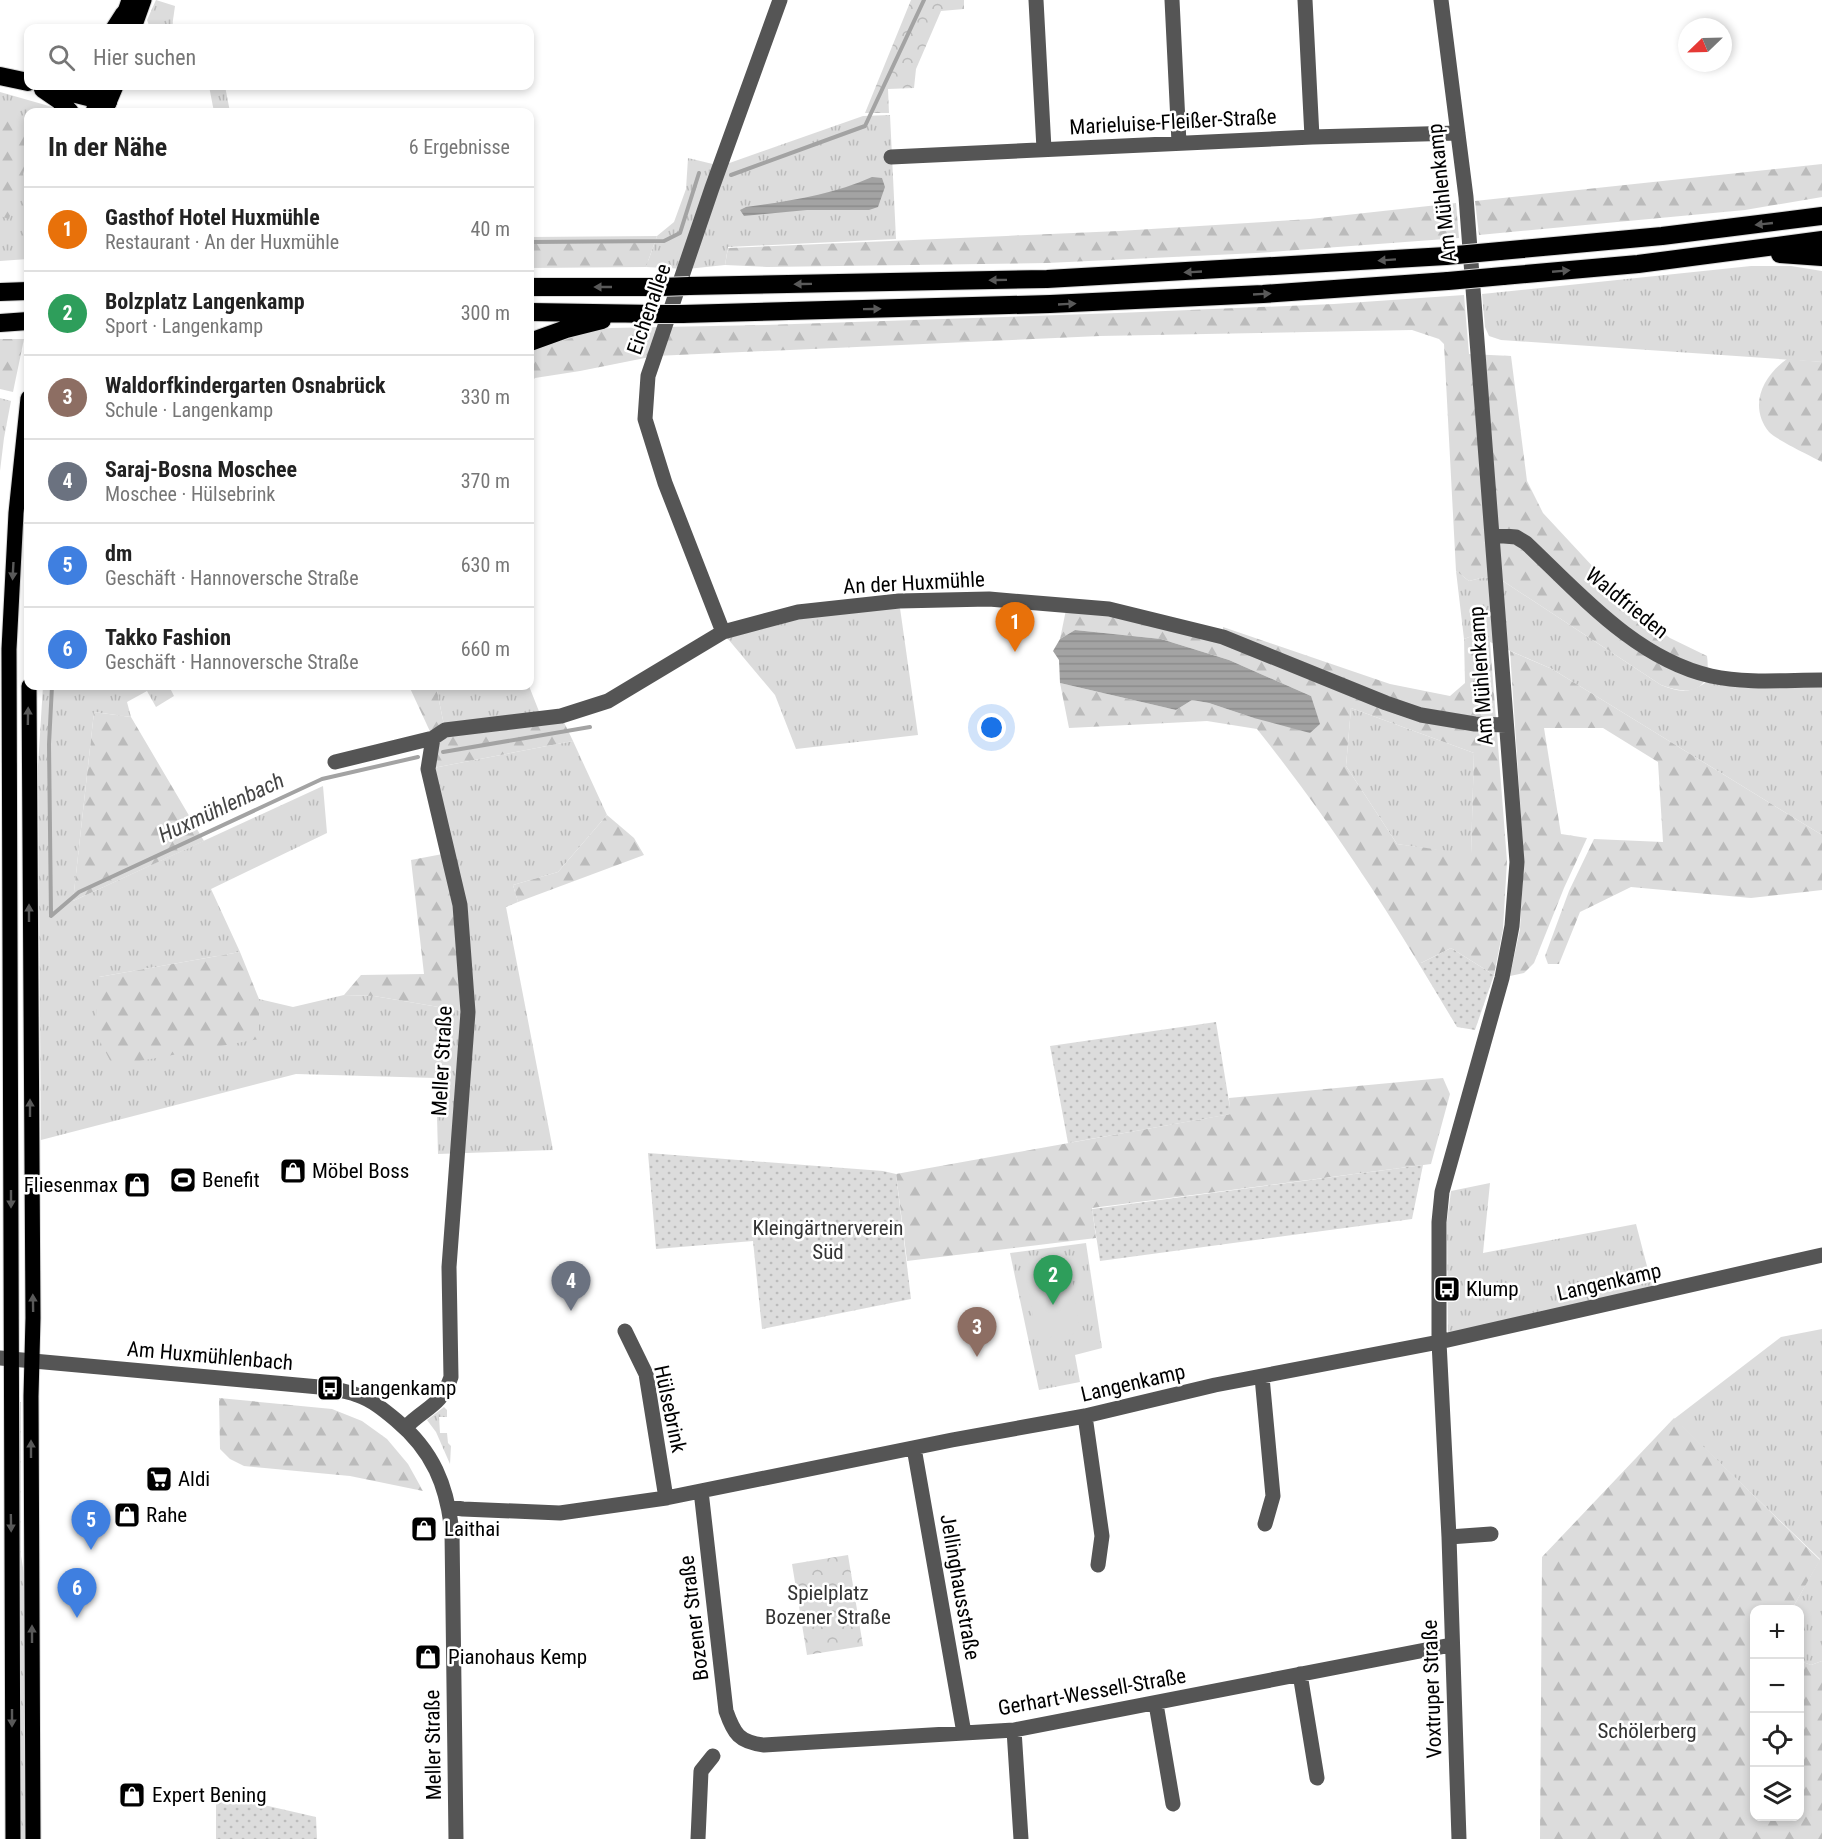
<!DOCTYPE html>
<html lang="de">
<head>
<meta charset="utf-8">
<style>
	:root { --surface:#fff; --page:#f2f2f2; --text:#222; --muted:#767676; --line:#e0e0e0; --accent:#0b8043 }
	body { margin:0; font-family:"Roboto Condensed",sans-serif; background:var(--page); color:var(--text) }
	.controls { position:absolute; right:18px; bottom:18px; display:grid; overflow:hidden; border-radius:12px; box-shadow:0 3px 9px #0003 }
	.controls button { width:54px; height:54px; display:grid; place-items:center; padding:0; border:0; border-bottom:2px solid var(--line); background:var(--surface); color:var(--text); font:30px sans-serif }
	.compass { position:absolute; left:1678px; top:18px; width:54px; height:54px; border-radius:50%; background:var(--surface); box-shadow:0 3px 9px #0003; rotate:247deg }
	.you { position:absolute; left:992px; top:728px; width:21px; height:21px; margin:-15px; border:4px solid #fff; border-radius:50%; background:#1a73e8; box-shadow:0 0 0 9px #1a73e833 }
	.badge { display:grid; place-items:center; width:39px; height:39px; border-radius:50%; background:var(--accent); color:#fff; font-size:20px; font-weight:700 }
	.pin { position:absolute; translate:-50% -50px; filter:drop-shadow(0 2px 3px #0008) }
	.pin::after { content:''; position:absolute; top:32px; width:21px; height:18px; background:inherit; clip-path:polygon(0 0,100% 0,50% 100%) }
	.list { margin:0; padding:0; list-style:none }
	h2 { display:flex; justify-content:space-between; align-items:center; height:78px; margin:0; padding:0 24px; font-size:26px }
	h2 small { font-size:20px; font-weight:400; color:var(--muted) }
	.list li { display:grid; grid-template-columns:39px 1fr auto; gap:18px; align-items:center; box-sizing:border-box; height:84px; padding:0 24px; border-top:2px solid var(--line) }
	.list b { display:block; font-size:22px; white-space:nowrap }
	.list p { margin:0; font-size:20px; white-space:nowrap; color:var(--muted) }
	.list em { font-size:20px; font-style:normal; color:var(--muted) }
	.icon { flex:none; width:33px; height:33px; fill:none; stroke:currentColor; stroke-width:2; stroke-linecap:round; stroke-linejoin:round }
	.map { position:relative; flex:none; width:1822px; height:1839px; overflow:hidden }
	.search { position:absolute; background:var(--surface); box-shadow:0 3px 9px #0003; left:24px; top:24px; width:510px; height:66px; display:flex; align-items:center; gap:15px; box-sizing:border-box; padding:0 21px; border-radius:12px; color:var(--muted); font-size:22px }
	.panel { position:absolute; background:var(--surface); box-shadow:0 3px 9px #0003; left:24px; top:108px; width:510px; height:582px; border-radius:12px }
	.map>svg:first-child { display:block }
	.grass { fill:url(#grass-tufts) }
	.forest { fill:url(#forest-firs); fill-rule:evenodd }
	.park { fill:url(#park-crowns) }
	.garden { fill:url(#garden-dots) }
	.pitch { fill:#dcdcdc }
	.water { fill:url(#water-rules) }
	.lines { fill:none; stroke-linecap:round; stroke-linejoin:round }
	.stream { stroke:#a3a3a3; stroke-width:4 }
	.major-casing { stroke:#dbdbdb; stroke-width:17 }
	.highway-casing { stroke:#dbdbdb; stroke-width:20 }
	.minor { stroke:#555; stroke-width:15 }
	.major { stroke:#000; stroke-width:15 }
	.highway { stroke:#000; stroke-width:18 }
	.highway-bridge-casing { stroke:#dbdbdb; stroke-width:20; stroke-linecap:butt }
	.highway-bridge { stroke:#000; stroke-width:18 }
	.oneway { fill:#595959 }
	.labels { text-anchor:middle; stroke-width:5; stroke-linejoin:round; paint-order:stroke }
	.street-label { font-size:21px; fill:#000; stroke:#fff }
	.poi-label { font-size:21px; fill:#000; stroke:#fff; text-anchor:start }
	.park-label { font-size:21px; fill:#333; stroke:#fff }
	.water-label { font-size:22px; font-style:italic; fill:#444; stroke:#fff }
</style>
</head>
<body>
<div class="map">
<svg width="1822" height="1839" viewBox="0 0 1822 1839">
	<defs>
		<pattern id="grass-tufts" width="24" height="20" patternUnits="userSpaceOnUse" patternTransform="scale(1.5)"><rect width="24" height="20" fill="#dcdcdc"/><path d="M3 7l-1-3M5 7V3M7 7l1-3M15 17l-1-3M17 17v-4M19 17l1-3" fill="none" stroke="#bbb"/></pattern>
		<pattern id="forest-firs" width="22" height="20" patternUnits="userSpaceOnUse" patternTransform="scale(1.5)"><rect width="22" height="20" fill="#dcdcdc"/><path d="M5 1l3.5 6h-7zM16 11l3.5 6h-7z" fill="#bbb"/></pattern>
		<pattern id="park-crowns" width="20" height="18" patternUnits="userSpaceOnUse" patternTransform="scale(1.5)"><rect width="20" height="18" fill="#dcdcdc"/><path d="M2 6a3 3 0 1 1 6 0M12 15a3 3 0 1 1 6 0" fill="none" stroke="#bbb"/></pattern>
		<pattern id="garden-dots" width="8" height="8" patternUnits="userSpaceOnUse" patternTransform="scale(1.5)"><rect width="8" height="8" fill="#dcdcdc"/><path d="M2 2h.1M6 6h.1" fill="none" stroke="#bbb" stroke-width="1.8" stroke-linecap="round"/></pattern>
		<pattern id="water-rules" width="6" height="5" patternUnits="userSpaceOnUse" patternTransform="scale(1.5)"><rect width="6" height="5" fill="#a3a3a3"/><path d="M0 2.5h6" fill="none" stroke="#8b8b8b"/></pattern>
	</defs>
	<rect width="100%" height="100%" fill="#fff"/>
	<path class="grass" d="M156,0l19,6 -3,21 4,1h-26l-3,-8z
		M209,86h16l5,26h-16z
		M0,92l56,16v4h-28v147l-28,2z
		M890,115l6,124 -168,8 -3,18 -38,4 -41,-2 11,-31 17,-14 12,-33 2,-31 33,8 142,-50z
		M1751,266h40l31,5v91l-321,-22 -12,-4 -4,-9 -3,-33z
		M0,398l11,3 -7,37 -4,33z
		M1456,571l13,10 16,-4 18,4 158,104c17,7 29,9 45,-3l40,6 76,-1v148l-270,-166 -62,-27 -18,-6 -8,3z
		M899,601l19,134 -122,14 -21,-54 -52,-62z
		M43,686h126l5,10 -18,11 -9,-16 -20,11 4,15 -37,-5 -21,189 250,-115 4,47 -116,56 29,63 -141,25 160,62v-40l34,8 51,-12 30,1 94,16 -40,-243 145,-28 34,74 -49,57 -45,13 5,17 -12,5 47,243 -115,4 -2,-76 -140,-4 -255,66 -3,-374z
		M436,686h93l13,33 -97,11z
		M1351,708l123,45 -3,102 -74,-11 -51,-78z
		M1490,1183l-7,70 153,-29 18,69 -206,47 -1,-119 4,-30z
		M1086,1243l16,105 -27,7 5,27 -41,8 -29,-137z
		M1822,1329v332l-11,4 -11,-4v-51l-8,-1 28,-50 -146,-140 107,-82z
		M17,1402h4v154l7,40 1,243h-10z
		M444,1407l3,3v7h-8l1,16h7l1,10 3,3 -1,18 -14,-32 -9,-12z"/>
	<path class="forest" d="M0,113l28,9v35l-19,62 -9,-3z
		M1822,164v33l-77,13 -266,25 -4,-34z
		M1456,203l3,35 -202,15 -210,10 -280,4 -42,-2 3,-17 391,-17 191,-12z
		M657,236l-11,31 -116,1v-31z
		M1464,295l5,59 42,2 16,125 16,32 92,99 35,26 37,18c5,36 -17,40 -46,29l-158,-104 -18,-4 -16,4 -13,-10 -12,-227 -5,-5 -27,-9 -312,6 -445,20 -75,15 -45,7 -5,5v-38l38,-12 43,-5 154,-3 353,-12 216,-9z
		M0,339h24l-11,53 -13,-3z
		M1787,359l35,3v100c-11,-6 -47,-23 -53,-30 -21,-26 -6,-56 18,-73z
		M1067,605l156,31v-9l167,57 60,12 15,-13 -1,-44 8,-3 18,6 17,219 -4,68 -9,46 -43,-27 -32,16c-49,-82 -103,-161 -162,-235l-50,-8 -138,7 -9,-45 116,27 16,-10 17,3 45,15 57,-22 -82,-36 -68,-21 -86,-9 -15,9zM1351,708l123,45 -3,101 -74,-10 -51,-78z
		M1510,651l42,18 270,166v55l-71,8 -120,-11 -51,25 -21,52h-11l-3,-8 24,-65 25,-52 69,3 -5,-80 -55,-34h-59l17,106 26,4 -23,50 -30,75 -10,10 -14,3 10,-47 4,-68z
		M409,686h27l9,44 116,-14 12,25 -145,28 5,-31z
		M94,712l37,5 73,124 -131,60z
		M607,815l27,23 10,17 -126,47 -5,-17 45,-13z
		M448,853l20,159 -94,-16 -30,-1 17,-20 63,-1 -13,-114z
		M240,952l19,47v40l-146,27 -18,-34 4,-55z
		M1443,1078l7,16 -19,70 -339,44 4,30 -189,23 -11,-87 334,-60 -1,-16z
		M219,1398l113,11 30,12 25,18 21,25 15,27 -73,-15 -106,-10 -14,-7 -10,-10z
		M1674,1418l146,142 -28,49 -38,1v206h46v-155l11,4 11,-4v178h-282l2,-282z"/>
	<path class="park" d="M911,0h53v9l-23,2 -25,58 -2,19 -26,1 1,24h-24z
		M848,1555l15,91 -56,9 -15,-91z"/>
	<path class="garden" d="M1451,948l43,27 -19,55 -18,-3 -38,-63z
		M1216,1022l15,92 -163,29 -18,-97z
		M648,1153l235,18 13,3 15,125 -149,30 -9,-88 -97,8z
		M1423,1165l-11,54 -312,42 -8,-52z
		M216,1794l100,23 1,22h-101z"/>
	<path class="pitch" d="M1071,1271l9,62 -44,6 -9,-62z"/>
	<path class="water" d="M872,177l10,1 3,9 -7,20 -9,3h-62l-63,6 -4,-6 6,-3c44,-6 86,-12 126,-30z
		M1075,630l86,9 68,21 82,36 9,28 -10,9 -56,-15 -45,-15 -17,-3 -16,10 -116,-27 -1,-23 -6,-9 7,-12z"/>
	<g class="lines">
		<path class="stream" d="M731,175l134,-49 59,-126
			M530,242l134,-1 16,-8 19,-60
			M443,752l147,-25
			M51,915l-2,-171 3,-58
			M51,916l28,-24 243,-113 96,-22"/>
		<defs>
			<path id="major" d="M120,26l9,-26
				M134,28l10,-28
				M93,112l7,-26
				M105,112l11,-26
				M29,686l4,632 -2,78 2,443
				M13,1839l-4,-1190 7,-136 12,-115"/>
			<path id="highway" d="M115,28l9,-14
				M0,76l28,6
				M44,86l64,16
				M43,89l16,11 11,12
				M1500,251l162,-15 160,-20
				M1780,254l42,3
				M1503,276l135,-12 184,-24
				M689,286l358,-7 399,-23
				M530,287h131
				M0,292l28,-1
				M530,312l127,2
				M682,314l368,-10 213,-10 185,-13
				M0,323l28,-2
				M530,342l36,-13 36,-9"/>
		</defs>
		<use href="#major" class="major-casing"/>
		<use href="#highway" class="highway-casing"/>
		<path class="minor" d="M1036,0l8,149
			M1172,0l7,143
			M1305,0l7,137
			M1441,0l25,197 51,665 -5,64 -10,52 -60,214 -3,30v120l10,195 10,302
			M891,157l421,-20 146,-4
			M1492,535l24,2 10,6c54,51 110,116 185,133 36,8 75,4 111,4
			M723,632l-58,-149 -20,-64 3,-43 64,-188 68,-188
			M335,762l98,-24 12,-8 116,-14 47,-15 115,-69 75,-20 101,-11 90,-2 120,10 114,28 163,66 35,12 54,9 31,1
			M625,1331l21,43 20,124
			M0,1358l330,30c9,2 19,4 27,7 15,5 27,15 39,25 37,31 51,65 56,112l4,307
			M1262,1377l11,119 -8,28
			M1085,1416l17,120 -4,29
			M405,1428c20,-21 36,-21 46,-51l-2,-110 19,-255 -8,-107 -32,-136 5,-31
			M914,1448l50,285
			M701,1491l25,220c8,23 13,31 38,34l250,-15 437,-85
			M449,1507l14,2 97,4 106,-15 286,-58 133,-24 130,-31 224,-43 383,-87
			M1449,1537l42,-3
			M1300,1674l17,104
			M1156,1704l17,100
			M1014,1730l7,109
			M698,1839l3,-68 12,-15"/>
		<use href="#major" class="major"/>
		<use href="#highway" class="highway"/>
		<defs>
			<path id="highway-bridge" d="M1446,256l54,-5
				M1448,281l55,-5
				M661,287l28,-1
				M657,314h25"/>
		</defs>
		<use href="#highway-bridge" class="highway-bridge-casing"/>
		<use href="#highway-bridge" class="highway-bridge"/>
	</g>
	<defs><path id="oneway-solid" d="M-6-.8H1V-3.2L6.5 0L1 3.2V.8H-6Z" transform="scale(1.5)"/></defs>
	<g class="oneway">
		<use href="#oneway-solid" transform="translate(1764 224) rotate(174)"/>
		<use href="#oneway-solid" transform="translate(1387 260) rotate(176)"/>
		<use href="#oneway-solid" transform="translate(1561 271) rotate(-5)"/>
		<use href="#oneway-solid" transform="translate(1193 272) rotate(177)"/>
		<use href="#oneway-solid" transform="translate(998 280) rotate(179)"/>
		<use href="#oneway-solid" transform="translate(803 284) rotate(179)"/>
		<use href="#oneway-solid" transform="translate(603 287) rotate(180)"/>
		<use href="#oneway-solid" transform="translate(1262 294) rotate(-3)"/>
		<use href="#oneway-solid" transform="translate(1067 304) rotate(-3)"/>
		<use href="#oneway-solid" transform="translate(872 309) rotate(-1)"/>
		<use href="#oneway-solid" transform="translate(13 571) rotate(93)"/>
		<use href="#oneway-solid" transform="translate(28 716) rotate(-89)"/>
		<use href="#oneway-solid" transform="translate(29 913) rotate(-90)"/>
		<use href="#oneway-solid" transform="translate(30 1108) rotate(-90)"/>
		<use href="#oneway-solid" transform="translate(11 1199) rotate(90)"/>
		<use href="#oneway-solid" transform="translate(33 1303) rotate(-91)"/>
		<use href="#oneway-solid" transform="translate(31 1449) rotate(-90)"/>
		<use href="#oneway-solid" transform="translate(11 1523) rotate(89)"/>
		<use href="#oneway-solid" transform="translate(32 1634) rotate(-90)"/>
		<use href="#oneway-solid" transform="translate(12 1718) rotate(90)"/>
	</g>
	<defs>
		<symbol id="shop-square" viewBox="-11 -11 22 22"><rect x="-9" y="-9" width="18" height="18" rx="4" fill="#000" stroke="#fff"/><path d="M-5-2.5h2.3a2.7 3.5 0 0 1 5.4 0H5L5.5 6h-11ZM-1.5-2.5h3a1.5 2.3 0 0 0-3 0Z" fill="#fff"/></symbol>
		<symbol id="stadium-square" viewBox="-11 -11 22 22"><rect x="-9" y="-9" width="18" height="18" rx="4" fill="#000" stroke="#fff"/><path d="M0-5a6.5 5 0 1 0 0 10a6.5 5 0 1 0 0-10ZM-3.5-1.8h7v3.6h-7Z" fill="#fff"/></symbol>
		<symbol id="bus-square" viewBox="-11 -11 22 22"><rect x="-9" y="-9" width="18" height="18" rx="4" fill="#000" stroke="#fff"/><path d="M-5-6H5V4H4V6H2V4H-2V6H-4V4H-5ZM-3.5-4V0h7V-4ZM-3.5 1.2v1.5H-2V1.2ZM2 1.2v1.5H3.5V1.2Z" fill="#fff"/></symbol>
		<symbol id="supermarket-square" viewBox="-11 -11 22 22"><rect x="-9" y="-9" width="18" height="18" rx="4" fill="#000" stroke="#fff"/><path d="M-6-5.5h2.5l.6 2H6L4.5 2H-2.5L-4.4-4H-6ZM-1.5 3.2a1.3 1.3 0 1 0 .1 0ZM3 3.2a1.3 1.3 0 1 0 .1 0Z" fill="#fff"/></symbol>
	</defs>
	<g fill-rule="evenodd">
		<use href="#shop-square" x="278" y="1156" width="30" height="30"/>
		<use href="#stadium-square" x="168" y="1165" width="30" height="30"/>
		<use href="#shop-square" x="122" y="1170" width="30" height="30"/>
		<use href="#bus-square" x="1432" y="1274" width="30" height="30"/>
		<use href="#bus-square" x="315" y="1373" width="30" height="30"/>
		<use href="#supermarket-square" x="144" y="1464" width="30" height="30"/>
		<use href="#shop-square" x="112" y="1500" width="30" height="30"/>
		<use href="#shop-square" x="409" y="1514" width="30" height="30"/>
		<use href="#shop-square" x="413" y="1642" width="30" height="30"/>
		<use href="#shop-square" x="117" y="1780" width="30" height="30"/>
	</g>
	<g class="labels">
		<g class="street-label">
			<text transform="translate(1173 122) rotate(-3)" y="7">Marieluise-Fleißer-Straße</text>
			<text transform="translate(1442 193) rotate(-96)" y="7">Am Mühlenkamp</text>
			<text transform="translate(649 309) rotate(-71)" y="7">Eichenallee</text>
			<text transform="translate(914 583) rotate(-3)" y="7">An der Huxmühle</text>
			<text transform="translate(1627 603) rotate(39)" y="7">Waldfrieden</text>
			<text transform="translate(1481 676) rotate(-94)" y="7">Am Mühlenkamp</text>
			<text transform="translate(442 1061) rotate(-87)" y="7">Meller Straße</text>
			<text transform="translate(1609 1282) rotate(-13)" y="7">Langenkamp</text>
			<text transform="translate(210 1356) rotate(5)" y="7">Am Huxmühlenbach</text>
			<text transform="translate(1133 1383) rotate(-13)" y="7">Langenkamp</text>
			<text transform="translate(670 1409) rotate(78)" y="7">Hülsebrink</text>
			<text transform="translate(960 1587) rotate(80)" y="7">Jellinghausstraße</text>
			<text transform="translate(694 1618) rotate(-97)" y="7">Bozener Straße</text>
			<text transform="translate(1432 1689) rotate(-92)" y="7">Voxtruper Straße</text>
			<text transform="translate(1092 1692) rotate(-10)" y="7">Gerhart-Wessell-Straße</text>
			<text transform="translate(433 1745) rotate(-91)" y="7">Meller Straße</text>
		</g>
		<g class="poi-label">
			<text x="312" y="1178">Möbel Boss</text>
			<text x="202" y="1187">Benefit</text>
			<text x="118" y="1192" text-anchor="end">Fliesenmax</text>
			<text x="1466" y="1296">Klump</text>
			<text x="350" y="1395">Langenkamp</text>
			<text x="178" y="1486">Aldi</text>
			<text x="146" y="1522">Rahe</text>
			<text x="444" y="1536">Laithai</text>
			<text x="448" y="1664">Pianohaus Kemp</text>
			<text x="152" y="1802">Expert Bening</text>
		</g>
		<g class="park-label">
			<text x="828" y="1235">Kleingärtnerverein<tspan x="828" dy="24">Süd</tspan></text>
			<text x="828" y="1600">Spielplatz<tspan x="828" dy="24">Bozener Straße</tspan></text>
			<text x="1647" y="1738">Schölerberg</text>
		</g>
		<g class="water-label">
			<text transform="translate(221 807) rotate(-25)" y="8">Huxmühlenbach</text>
		</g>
	</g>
</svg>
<div class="controls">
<button>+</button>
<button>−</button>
<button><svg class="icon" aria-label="locate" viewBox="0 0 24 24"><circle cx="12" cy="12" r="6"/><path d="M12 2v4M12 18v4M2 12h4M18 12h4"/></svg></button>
<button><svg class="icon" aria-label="layers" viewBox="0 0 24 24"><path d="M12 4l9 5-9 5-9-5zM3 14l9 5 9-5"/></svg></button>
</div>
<svg class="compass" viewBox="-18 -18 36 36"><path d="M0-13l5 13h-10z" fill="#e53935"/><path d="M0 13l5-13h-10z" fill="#767676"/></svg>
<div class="you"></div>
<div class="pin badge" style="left:1015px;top:652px;background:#e8710a">1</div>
<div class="pin badge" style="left:1053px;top:1305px;background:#2e9e5b">2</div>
<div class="pin badge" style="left:977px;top:1357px;background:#8d6e63">3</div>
<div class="pin badge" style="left:571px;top:1311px;background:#6b7280">4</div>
<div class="pin badge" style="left:91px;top:1550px;background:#3f7fe0">5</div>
<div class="pin badge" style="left:77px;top:1618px;background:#3f7fe0">6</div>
<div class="search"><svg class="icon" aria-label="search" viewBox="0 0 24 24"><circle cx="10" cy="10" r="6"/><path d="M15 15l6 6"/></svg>Hier suchen</div>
<section class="panel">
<h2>In der Nähe<small>6 Ergebnisse</small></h2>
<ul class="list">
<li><span class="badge" style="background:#e8710a">1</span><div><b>Gasthof Hotel Huxmühle</b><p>Restaurant · An der Huxmühle</p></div><em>40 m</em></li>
<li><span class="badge" style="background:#2e9e5b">2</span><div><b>Bolzplatz Langenkamp</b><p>Sport · Langenkamp</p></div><em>300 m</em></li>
<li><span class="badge" style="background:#8d6e63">3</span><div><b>Waldorfkindergarten Osnabrück</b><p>Schule · Langenkamp</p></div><em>330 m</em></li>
<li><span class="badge" style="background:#6b7280">4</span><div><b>Saraj-Bosna Moschee</b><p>Moschee · Hülsebrink</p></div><em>370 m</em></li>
<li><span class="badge" style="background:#3f7fe0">5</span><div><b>dm</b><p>Geschäft · Hannoversche Straße</p></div><em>630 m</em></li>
<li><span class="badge" style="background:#3f7fe0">6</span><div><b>Takko Fashion</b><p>Geschäft · Hannoversche Straße</p></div><em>660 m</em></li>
</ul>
</section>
</div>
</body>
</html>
